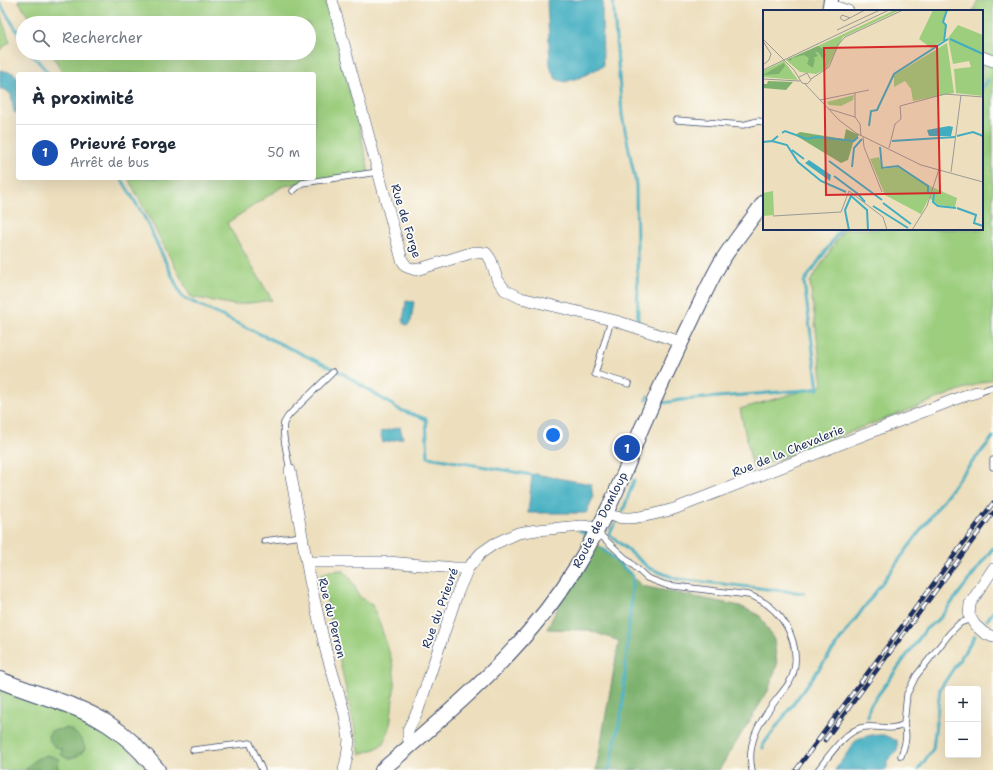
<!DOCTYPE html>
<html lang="fr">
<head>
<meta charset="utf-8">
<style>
	:root { --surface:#fff; --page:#f6f6f7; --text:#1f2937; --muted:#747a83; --line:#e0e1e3; --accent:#1f6fb2 }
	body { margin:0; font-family:"Shantell Sans",sans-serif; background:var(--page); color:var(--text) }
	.controls { position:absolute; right:12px; bottom:12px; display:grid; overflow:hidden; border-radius:4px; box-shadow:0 4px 16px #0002 }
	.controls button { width:36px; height:36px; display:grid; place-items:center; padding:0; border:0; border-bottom:1px solid var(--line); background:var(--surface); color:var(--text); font:20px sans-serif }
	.you { position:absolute; left:553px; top:435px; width:14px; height:14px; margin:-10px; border:3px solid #fff; border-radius:50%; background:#1a73e8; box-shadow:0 0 0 6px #1a73e833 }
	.badge { display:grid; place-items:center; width:26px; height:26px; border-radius:50%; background:var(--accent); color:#fff; font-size:13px; font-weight:700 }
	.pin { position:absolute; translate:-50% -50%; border:2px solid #fff; box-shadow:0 1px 4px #0006 }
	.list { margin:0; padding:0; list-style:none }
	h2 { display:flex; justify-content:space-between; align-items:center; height:52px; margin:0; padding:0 16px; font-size:17px }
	h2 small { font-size:13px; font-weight:400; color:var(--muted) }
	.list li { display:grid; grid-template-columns:26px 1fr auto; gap:12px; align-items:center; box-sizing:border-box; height:56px; padding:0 16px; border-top:1px solid var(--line) }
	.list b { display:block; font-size:15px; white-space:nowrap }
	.list p { margin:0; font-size:13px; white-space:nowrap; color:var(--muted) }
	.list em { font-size:13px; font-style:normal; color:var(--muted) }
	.icon { flex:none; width:22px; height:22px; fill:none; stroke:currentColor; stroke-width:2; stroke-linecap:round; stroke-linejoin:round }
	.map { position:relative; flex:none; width:993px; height:770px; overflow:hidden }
	.search { position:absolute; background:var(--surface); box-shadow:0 4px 16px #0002; left:16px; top:16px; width:300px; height:44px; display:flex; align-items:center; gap:10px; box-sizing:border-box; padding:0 14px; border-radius:22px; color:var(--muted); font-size:15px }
	.panel { position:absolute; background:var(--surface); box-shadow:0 4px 16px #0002; left:16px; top:72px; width:300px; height:108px; border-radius:4px }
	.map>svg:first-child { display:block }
	.green { fill:#9cce7e; stroke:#5c7e6e }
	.forest { fill:#7db16d; stroke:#4c7066 }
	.water { fill:#41adc0; stroke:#2e6e8f }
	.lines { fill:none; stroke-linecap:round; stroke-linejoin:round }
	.stream { stroke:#41adc0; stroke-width:3 }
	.service-casing { stroke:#3a496c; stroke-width:7 }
	.minor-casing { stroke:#3a496c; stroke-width:12 }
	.tertiary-casing { stroke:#3a496c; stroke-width:16 }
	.secondary-casing { stroke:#3a496c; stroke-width:18 }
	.service { stroke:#fff; stroke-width:5.5 }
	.minor { stroke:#fff; stroke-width:11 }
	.tertiary { stroke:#fff; stroke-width:14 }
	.secondary { stroke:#fff; stroke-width:16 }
	.rail-casing { stroke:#1b2f5e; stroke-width:4.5 }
	.rail { stroke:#fdfcf7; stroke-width:3; stroke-dasharray:9; stroke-linecap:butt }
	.labels { text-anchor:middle; stroke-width:3.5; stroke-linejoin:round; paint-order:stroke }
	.street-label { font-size:12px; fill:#1b2f5e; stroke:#fdfcf7 }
	.inset-river { fill:none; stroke:#41adc0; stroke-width:2 }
	.inset-road { fill:none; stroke:#999997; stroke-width:1 }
	.view { fill:#d62828; fill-opacity:0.15; stroke:#d62828; stroke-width:2 }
	.inset-edge { fill:none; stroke:#1b2f5e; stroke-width:2 }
</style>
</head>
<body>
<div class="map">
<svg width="993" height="770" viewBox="0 0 993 770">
	<rect width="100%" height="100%" fill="#fdfcf7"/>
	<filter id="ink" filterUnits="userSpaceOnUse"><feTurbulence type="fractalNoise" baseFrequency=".025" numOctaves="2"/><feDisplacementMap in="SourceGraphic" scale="8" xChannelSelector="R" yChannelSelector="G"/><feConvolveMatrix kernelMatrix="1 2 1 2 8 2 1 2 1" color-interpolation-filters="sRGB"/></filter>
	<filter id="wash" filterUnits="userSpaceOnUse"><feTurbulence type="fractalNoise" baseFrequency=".012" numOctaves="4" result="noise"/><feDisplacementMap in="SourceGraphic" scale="16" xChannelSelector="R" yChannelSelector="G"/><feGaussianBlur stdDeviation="0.9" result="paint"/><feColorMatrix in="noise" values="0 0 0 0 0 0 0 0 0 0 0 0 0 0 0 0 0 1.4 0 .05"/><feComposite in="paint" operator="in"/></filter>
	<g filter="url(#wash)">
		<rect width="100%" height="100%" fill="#eddfbd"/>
		<path class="green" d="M18,0h307l34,126 10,47 -86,13 -56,37 45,77 -37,5 -44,-8 -63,-119h186v-104h-250l-13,-21h258v-30h-277z
			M978,0h15v379l-30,10 -210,80 -13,-60 83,-24 -13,-103 34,-53h138v-218h-9z
			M0,14l10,28 -10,8z
			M343,570l7,8 10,19 12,8 7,16 13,40 3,20 -5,45 -6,17 -9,6 -15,5 -39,-180 9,-3z
			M0,689l52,17 36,14 30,18 30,32h-148z"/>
		<path class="forest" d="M592,539l50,47 98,20 20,10 14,24 3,25 -9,26 -49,79h-123l23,-129 -31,-11 -41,-1z
			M67,728c8,4 17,11 18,21 -6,7 -15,13 -24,6l1,-6c-7,-1 -12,-6 -14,-13l3,-5z
			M47,755l13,4 -3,7 2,4h-34l11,-11z"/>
		<path class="water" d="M547,0h56l-1,14 1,52 -22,11 -16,5 -9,-3 -4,-7 -2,-8z
			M0,70l13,3 5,6v35l-4,-2 -3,-18 -7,-5h-4z
			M406,301l8,1 -3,19 -3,4 -4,-1 -1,-3z
			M400,427l3,11 -20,5 -3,-11z
			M535,474l56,10 2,14 -7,15h-58l4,-38z
			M871,735h13l13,6 1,8 -11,12v7l-2,2h-50l22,-31z"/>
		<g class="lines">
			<path class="stream" d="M613,0l9,115 14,69 2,138 4,2
				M0,4l23,36
				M31,53l18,21
				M982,88l6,-8
				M121,178l25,42 36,77 160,76 58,37 26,9 2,38 104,18 2,2
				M646,400l2,-4
				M658,404l23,-4 137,-11 -14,-107 37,-53
				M623,511l11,-31
				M615,524l-6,10 40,34 28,11 127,14
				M580,531l3,1 3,3 -1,3
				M603,549l30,27 -11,134 -13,60
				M987,620l6,-8
				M868,717l1,-8 1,-3 56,-77 15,-12 52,-69
				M763,748v-3c64,-88 129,-176 194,-264 11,-15 25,-29 36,-44
				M918,770l15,-21 7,-60 35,-53"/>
		</g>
	</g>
	<g filter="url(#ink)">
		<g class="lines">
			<defs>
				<path id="service" d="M677,120l66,5 15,-4 6,1
					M293,191l9,-8 76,-11
					M611,320l-16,54 34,10
					M977,392l16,-5
					M993,460v7
					M290,470c-2,-12 -9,-36 -6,-47 2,-4 4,-7 7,-10l42,-41
					M597,532l50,46 19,7 83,10c17,6 29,16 38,32 9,17 12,39 2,56 -4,6 -9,12 -13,17 -16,21 -30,43 -24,70
					M264,541l38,-5
					M193,750l57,-7 12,27
					M901,756c4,-11 7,-20 3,-32
					M818,770c11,-14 28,-41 47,-43 13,-2 27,5 39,-3l3,-30 9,-18 34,-43 10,-10 11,-4"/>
				<path id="minor" d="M332,0l70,260 5,7 9,3 58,-18 12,1 5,7 6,19 8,11 16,8 95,23 65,21
					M830,5l18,6
					M982,57l11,4
					M290,470l12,66 8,45 16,70 19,64 4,25 -2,17 -3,13
					M606,513c17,11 49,1 68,-4l287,-112 16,-5
					M307,562h82l65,6h14
					M993,569l-23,35 -1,11 6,10 9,8 9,4
					M412,745l-4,-7v-8l10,-20 39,-116 11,-26 13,-15 13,-9 24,-11 19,-3 45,-4 9,1 5,4"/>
				<path id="tertiary" d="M829,11l2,-11
					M382,770c73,-62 146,-123 196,-206 18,-30 34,-61 47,-93 7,-15 11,-31 18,-46 16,-36 33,-72 50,-107 9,-19 18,-39 28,-56 13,-21 29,-40 43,-60"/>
				<path id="secondary" d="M0,680c35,15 75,23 108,44 19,12 35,28 49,46"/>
			</defs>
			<use href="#service" class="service-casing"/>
			<use href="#minor" class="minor-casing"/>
			<use href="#tertiary" class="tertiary-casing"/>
			<use href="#secondary" class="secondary-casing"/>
			<use href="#service" class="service"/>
			<use href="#minor" class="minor"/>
			<use href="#tertiary" class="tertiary"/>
			<use href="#secondary" class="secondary"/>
			<defs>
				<path id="rail" d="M825,740l168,-227
					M796,770l197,-267"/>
			</defs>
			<use href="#rail" class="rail-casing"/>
			<use href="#rail" class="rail"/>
		</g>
	</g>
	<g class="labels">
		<g class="street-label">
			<text transform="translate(406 221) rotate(73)" y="4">Rue de Forge</text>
			<text transform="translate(788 451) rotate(-22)" y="4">Rue de la Chevalerie</text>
			<text transform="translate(600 520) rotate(-63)" y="4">Route de Domloup</text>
			<text transform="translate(440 608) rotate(-70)" y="4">Rue du Prieuré</text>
			<text transform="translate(332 618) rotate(76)" y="4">Rue du Perron</text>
		</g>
	</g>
	<g transform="translate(763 10)">
		<rect width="220" height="220" fill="#eddfbd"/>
		<path d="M132,0h5l-57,27 -16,31 -11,6 -16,-2 -14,-12 5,1 1,-3zM170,0h15l-5,12 3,3 -2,15 -13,8 -12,-9zM195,15l25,10v61l-27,-3 -2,-24 17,-2 -2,-6 -16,3 -5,-26zM184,33l7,50 -41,8 -2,-12 -6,-8 -11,6v-12zM21,51l14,19 -35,-3v-6zM91,85l-1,5 -12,6 -12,-1 -2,-3zM116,147l4,12 15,-2 34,20 25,11 -2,9 -16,-2 -10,-7 -8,16 -36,-19 -15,-36zM10,181l1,24 -11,1v-23z" fill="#9cce7e"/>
		<path d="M55,36l5,3 3,6 -3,4 -5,-7h-3l3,4 -5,2 2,1 -2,9 -6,-4 2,-6 -5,-3 -12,3 -1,3 -5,-1zM21,53l1,3 -6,8 -16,1zM5,71l25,1 -7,8 -23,-2v-4h4zM83,119l13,6 -6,8 -5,17 -7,3 -46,-28 5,-3 44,7z" fill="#7db16d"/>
		<path d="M186,116l4,1 -2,9h-22l-2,-6zM46,150l22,15 -1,6 -25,-18z" fill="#41adc0"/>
		<path class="inset-river" d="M187,29l33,15M181,32l2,-17 -3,-3 4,-12M106,116l2,-15 6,-1 17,-36 54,-35M19,123l3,-2 22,8 9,-2 38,4 4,-4M194,126l16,-4 10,4M9,131l15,4 11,17 23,19 25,11M129,131l63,-4M0,132l9,-1 6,-5M117,137l2,21 16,-2 30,20v7M29,140l12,9M66,151l53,39M89,157l2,-19 8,-9M71,166l24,18 7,8M171,184l-1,8 5,4 18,2M87,185l17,15 1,20M120,193l28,21M110,196l35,22M194,198l19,7 -2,8 9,3M86,220l-4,-20 6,-14"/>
		<path class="inset-road" d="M87,8l-8,-3 -2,3 4,3 21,-11M74,20l43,-20M0,29l31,31 8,13 5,1 4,-4 -4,-7 -8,4M0,31l8,13 -2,6 -6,5M0,60l126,-60M0,69l37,2M48,69l18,-12 9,-22 7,-8 58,-27M42,74l34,36 17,13 65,32 62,17M57,90l49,-10M66,99l26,8 5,7 1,12M92,107v-24M100,127l1,10 18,45M126,138l6,-24 6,-5 -1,-13 45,-12 38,3M188,162l10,-77M10,206l68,-4 8,-21 34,26 4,13M149,220l15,-24 12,-37"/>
		<path class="view" d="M174,36l3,147 -114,2 -2,-147z"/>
		<rect width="220" height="220" class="inset-edge"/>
	</g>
</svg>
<div class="controls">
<button>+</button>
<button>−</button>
</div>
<div class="you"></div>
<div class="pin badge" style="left:627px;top:448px;background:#1a4fb4">1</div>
<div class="search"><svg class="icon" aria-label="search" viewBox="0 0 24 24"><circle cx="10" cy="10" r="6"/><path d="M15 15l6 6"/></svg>Rechercher</div>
<section class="panel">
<h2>À proximité<small></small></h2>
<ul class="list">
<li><span class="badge" style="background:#1a4fb4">1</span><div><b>Prieuré Forge</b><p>Arrêt de bus</p></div><em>50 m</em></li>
</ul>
</section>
</div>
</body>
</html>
